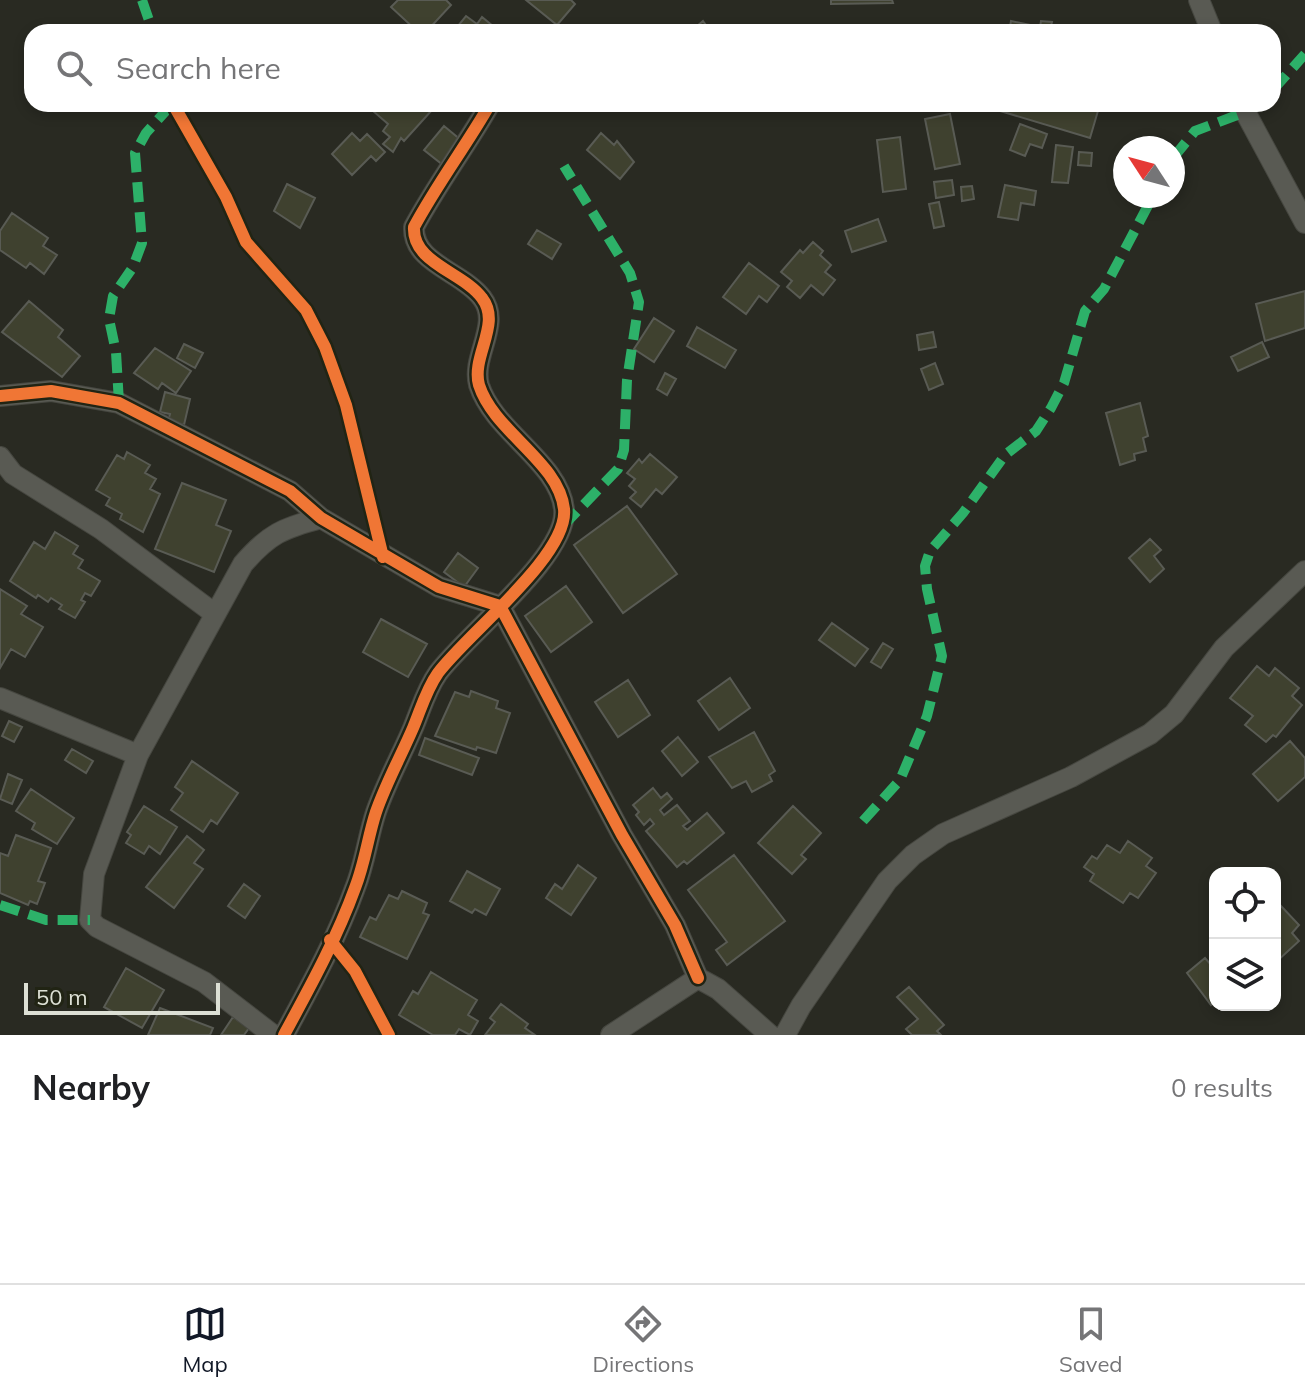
<!DOCTYPE html>
<html lang="en">
<head>
<meta charset="utf-8">
<style>
	:root { --surface:#fff; --page:#f2f2f2; --text:#202124; --muted:#757577; --line:#e0e0e0; --accent:#111827 }
	body { margin:0; font-family:Mulish,sans-serif; background:var(--page); color:var(--text) }
	.controls { position:absolute; right:24px; bottom:24px; display:grid; overflow:hidden; border-radius:16px; box-shadow:0 4px 12px #0003 }
	.controls button { width:72px; height:72px; display:grid; place-items:center; padding:0; border:0; border-bottom:2px solid var(--line); background:var(--surface); color:var(--text); font:40px sans-serif }
	.compass { position:absolute; left:1113px; top:136px; width:72px; height:72px; border-radius:50%; background:var(--surface); box-shadow:0 4px 12px #0003; rotate:306deg }
	.scale { position:absolute; left:24px; bottom:20px; width:196px; box-sizing:border-box; padding-left:8px; border:4px solid #dde0d5; border-top:0; font-size:22px; line-height:28px; white-space:nowrap; color:#dde0d5; -webkit-text-stroke:6px #212414; paint-order:stroke }
	.list { margin:0; padding:0; list-style:none }
	h2 { display:flex; justify-content:space-between; align-items:center; height:104px; margin:0; padding:0 32px; font-size:34px }
	h2 small { font-size:26px; font-weight:400; color:var(--muted) }
	.icon { flex:none; width:44px; height:44px; fill:none; stroke:currentColor; stroke-width:2; stroke-linecap:round; stroke-linejoin:round }
	.map { position:relative; flex:none; width:1305px; height:1035px; overflow:hidden }
	.search { position:absolute; background:var(--surface); box-shadow:0 4px 12px #0003; left:24px; right:24px; top:24px; height:88px; display:flex; align-items:center; gap:20px; box-sizing:border-box; padding:0 28px; border-radius:24px; color:var(--muted); font-size:30px }
	.sheet { height:248px; background:var(--surface) }
	nav { display:flex; justify-content:space-around; align-items:center; box-sizing:border-box; height:112px; border-top:2px solid var(--line); background:var(--surface); font-size:22px; color:var(--muted) }
	nav a { display:grid; justify-items:center; gap:4px }
	nav .on { color:var(--accent) }
	.map>svg:first-child { display:block }
	.building { fill:#3f412f; stroke:#595b54; stroke-width:2 }
	.lines { fill:none; stroke-linecap:round; stroke-linejoin:round }
	.street-casing { stroke:#464740; stroke-width:22 }
	.street { stroke:#595a53; stroke-width:20 }
	.quiet { stroke:#2db169; stroke-width:10; stroke-dasharray:20 10; stroke-linecap:butt }
	.cycleway-casing { stroke:#212414; stroke-width:17 }
	.cycleway { stroke:#f07635; stroke-width:12 }
</style>
</head>
<body>
<div class="map">
<svg width="1305" height="1035" viewBox="0 0 1305 1035">
	<rect width="100%" height="100%" fill="#292a22"/>
	<path class="building" d="M398,0h48l5,5 -25,27h-8l-27,-25z
		M526,0h45l4,4 -18,21z
		M831,0h61l1,3 -62,1z
		M466,16l11,8 5,-7 17,14 -46,1z
		M703,21l8,11h-21z
		M1011,21l29,6 1,-6 11,1 -2,8 8,2h-49z
		M1073,27h20v5h-20z
		M379,104h46l7,6 -28,31 -3,-3 -8,14 -10,-8 7,-7 -7,-6 5,-7 -15,-13z
		M977,104h123l-10,34z
		M950,114l10,50 -25,5 -10,-50z
		M1020,124l27,10 -5,14 -12,-4 -5,12 -15,-6z
		M444,126l18,15 -19,24 -19,-15z
		M352,133l8,8 7,-7 18,18 -9,9 -5,-5 -19,19 -20,-21z
		M601,133l13,12 3,-4 17,21 -14,17 -33,-29z
		M900,137l6,52 -23,3 -6,-52z
		M1056,145l17,2 -5,36 -16,-1z
		M1079,152l13,1 -1,13 -13,-1z
		M952,180l2,15 -18,3 -2,-16z
		M287,184l28,14 -15,30 -26,-17z
		M1005,185l31,6 -2,14 -13,-2 -3,17 -20,-3z
		M972,186l2,13 -12,2 -1,-14z
		M939,202l5,24 -10,2 -5,-24z
		M12,213l36,25 -5,8 14,9 -13,19 -14,-11 -4,5 -26,-18v-19z
		M878,219l8,22 -34,11 -7,-21z
		M537,230l24,14 -9,15 -24,-15z
		M813,242l10,9 -3,4 11,10 -6,7 10,8 -12,15 -12,-10 -11,13 -13,-11 5,-6 -11,-9 19,-22 3,3z
		M749,263l30,23 -12,16 -8,-6 -13,18 -23,-17z
		M1305,291v37l-40,13 -9,-37z
		M29,301l34,29 -5,7 22,19 -18,21 -60,-45z
		M654,318l20,13 -20,31 -20,-13z
		M697,327l39,23 -11,18 -38,-22z
		M933,332l3,15 -17,3 -2,-15z
		M1262,342l7,15 -31,14 -7,-14z
		M184,344l19,9 -8,15 -18,-10z
		M155,348l36,23 -15,22 -14,-10 -4,6 -24,-16z
		M935,363l8,21 -14,6 -8,-21z
		M665,373l11,6 -9,16 -10,-6z
		M165,392l25,7 -6,26 -16,-4 2,-7 -10,-2z
		M1140,403l8,33 -5,2 3,13 -12,3 1,6 -15,5 -14,-52z
		M127,452l23,13 -5,8 11,6 -6,10 10,5 -17,38 -23,-13 2,-5 -16,-9 4,-7 -14,-8 21,-35 7,4z
		M650,454l27,23 -15,17 -6,-5 -15,18 -11,-9 6,-6 -7,-6 6,-7 -8,-6 12,-14 3,4z
		M182,483l44,17 -10,25 15,6 -17,41 -59,-23z
		M627,506l50,68 -54,39 -49,-68z
		M55,532l23,14 -5,8 10,6 -5,8 22,13 -9,15 -6,-3 -4,7 4,2 -10,16 -16,-9 3,-4 -11,-7 -3,4 -10,-7 -2,3 -26,-17 24,-39 11,7z
		M1150,539l11,11 -7,6 10,13 -14,13 -21,-24z
		M458,553l20,15 -14,19 -20,-15z
		M566,586l26,36 -41,30 -26,-36z
		M0,589l27,17 -6,8 22,13 -18,30 -14,-8 -11,19z
		M381,619l46,25 -19,33 -45,-25z
		M832,623l36,26 -13,17 -36,-26z
		M883,643l10,6 -12,19 -10,-6z
		M1257,666l12,10 6,-8 24,20 -7,8 10,9 -26,32 -3,-2 -7,7 -21,-17 8,-9 -23,-18z
		M730,678l20,30 -31,22 -21,-29z
		M628,680l22,35 -32,22 -23,-35z
		M471,691l27,10 -2,7 14,5 -14,40 -19,-6 -1,3 -41,-14 20,-44 14,5z
		M9,721l13,6 -8,15 -12,-6z
		M754,732l21,39 -6,4 3,6 -20,11 -6,-11 -14,7 -23,-31z
		M678,737l20,25 -16,14 -20,-25z
		M425,738l54,20 -7,17 -53,-20z
		M1290,741l15,17v19l-27,24 -25,-27z
		M1290,741l15,17v19l-27,24 -25,-27z
		M72,749l21,12 -7,12 -21,-13z
		M192,761l46,32 -21,31 -6,-4 -8,12 -32,-22 12,-17 -8,-6z
		M8,774l14,6 -10,24 -12,-5z
		M653,788l8,10 6,-5 5,6 -12,11 4,5 13,-10 13,16 -7,5 4,4 20,-17 17,20 -37,31 -3,-3 -7,6 -31,-36 8,-7 -4,-5 -6,6 -8,-10 3,-3 -6,-7z
		M31,789l43,29 -17,26 -25,-15 3,-6 -19,-12z
		M144,806l33,21 -17,27 -11,-8 -5,8 -18,-11 5,-8 -4,-3z
		M793,806l28,27 -20,22 5,4 -14,15 -34,-31z
		M16,835l35,13 -13,33 7,2 -8,21 -7,-3 -2,4 -28,-12v-40l8,3z
		M187,836l17,14 -10,13 9,6 -29,39 -28,-21z
		M1128,841l24,17 -6,8 10,7 -18,25 -8,-5 -7,10 -33,-22 4,-7 -10,-7 8,-11 5,3 10,-14 13,8z
		M734,855l51,66 -58,44 -11,-15 11,-8 -39,-52z
		M578,865l18,13 -25,37 -25,-17 9,-14 7,5z
		M467,871l33,18 -14,26 -11,-6 -3,4 -22,-12z
		M244,884l16,12 -15,22 -17,-12z
		M402,891l25,12 -4,10 6,2 -22,44 -47,-22 10,-20 6,3 13,-25 9,4z
		M1281,906l18,19 -7,8 7,8 -24,22v-51z
		M1281,906l18,19 -7,8 7,8 -24,22v-51z
		M1205,958l6,7 4,-3v40l-4,3 -24,-32z
		M1205,958l6,7 4,-3v40l-4,3 -24,-32z
		M126,968l38,22 -22,38 -38,-21z
		M431,972l46,28 -9,15 10,6 -8,14 -11,-6 -4,6h-22l-34,-20 14,-24 5,3z
		M909,987l35,38 -7,6 4,4h-29l-6,-6 12,-10 -21,-22z
		M501,1004l27,20 -3,4 10,7h-50l10,-13 -5,-4z
		M160,1008l53,20 -3,7h-62z
		M233,1017l16,11 -5,7h-23z"/>
	<g class="lines">
		<defs>
			<path id="street" d="M1199,0l13,32
				M1241,104l64,119
				M0,396l51,-5 68,12 171,88 31,27 118,69 61,19 122,229 53,90 23,53
				M0,457l13,17 88,55 114,85
				M0,698l138,57
				M273,1035l-69,-53 -107,-55 -7,-7 4,-46 44,-119 105,-191c26,-30 40,-36 78,-46
				M284,1035c26,-48 53,-97 71,-147 10,-25 13,-52 21,-76 10,-29 25,-56 37,-84 8,-19 13,-38 25,-55 29,-39 131,-118 126,-164 -5,-47 -70,-77 -85,-124 -8,-29 23,-61 3,-87 -19,-26 -70,-35 -68,-71 23,-43 52,-81 76,-123
				M611,1035l87,-57 20,11 52,46
				M785,1035l16,-29 86,-125 26,-26 30,-21 128,-57 79,-43 24,-20 50,-66 81,-77"/>
		</defs>
		<use href="#street" class="street-casing"/>
		<use href="#street" class="street"/>
		<path class="quiet" d="M142,0l11,32
			M1273,90l32,-36
			M1173,158l22,-27 50,-19
			M119,403l-3,-51 -7,-33 4,-23 20,-29 9,-24 -7,-90 11,-20 26,-29
			M563,526l55,-57 6,-19 3,-70 12,-78 -9,-29 -66,-107
			M863,821l37,-41 27,-64 15,-60 -15,-67 -2,-23 5,-15 33,-38 42,-58 31,-24 15,-23 13,-25 21,-72 19,-22 49,-93
			M0,905l46,15h44"/>
		<defs>
			<path id="cycleway" d="M173,104l53,93 20,45 60,68 19,37 21,58 37,152
				M0,396l51,-5 68,12 171,88 31,27 118,69 61,19 122,229 53,90 23,53
				M330,940l25,31 34,64
				M284,1035c26,-48 53,-97 71,-147 10,-25 13,-52 21,-76 10,-29 25,-56 37,-84 8,-19 13,-38 25,-55 29,-39 131,-118 126,-164 -5,-47 -70,-77 -85,-124 -8,-29 23,-61 3,-87 -19,-26 -70,-35 -68,-71 23,-43 52,-81 76,-123"/>
		</defs>
		<use href="#cycleway" class="cycleway-casing"/>
		<use href="#cycleway" class="cycleway"/>
	</g>
</svg>
<div class="controls">
<button><svg class="icon" aria-label="locate" viewBox="0 0 24 24"><circle cx="12" cy="12" r="6"/><path d="M12 2v4M12 18v4M2 12h4M18 12h4"/></svg></button>
<button><svg class="icon" aria-label="layers" viewBox="0 0 24 24"><path d="M12 4l9 5-9 5-9-5zM3 14l9 5 9-5"/></svg></button>
</div>
<svg class="compass" viewBox="-18 -18 36 36"><path d="M0-13l5 13h-10z" fill="#e53935"/><path d="M0 13l5-13h-10z" fill="#757577"/></svg>
<div class="scale">50 m</div>
<div class="search"><svg class="icon" aria-label="search" viewBox="0 0 24 24"><circle cx="10" cy="10" r="6"/><path d="M15 15l6 6"/></svg>Search here</div>
</div>
<section class="sheet">
<h2>Nearby<small>0 results</small></h2>
<ul class="list">
</ul>
</section>
<nav>
<a class="on"><svg class="icon" aria-label="map" viewBox="0 0 24 24"><path d="M3 6l6-2 6 2 6-2v14l-6 2-6-2-6 2zM9 4v14M15 6v14"/></svg>Map</a>
<a><svg class="icon" aria-label="directions" viewBox="0 0 24 24"><path d="M12 3l9 9-9 9-9-9zM9 14v-3h6M13 9l2 2-2 2"/></svg>Directions</a>
<a><svg class="icon" aria-label="saved" viewBox="0 0 24 24"><path d="M7 4h10v16l-5-4-5 4z"/></svg>Saved</a>
</nav>
</body>
</html>
